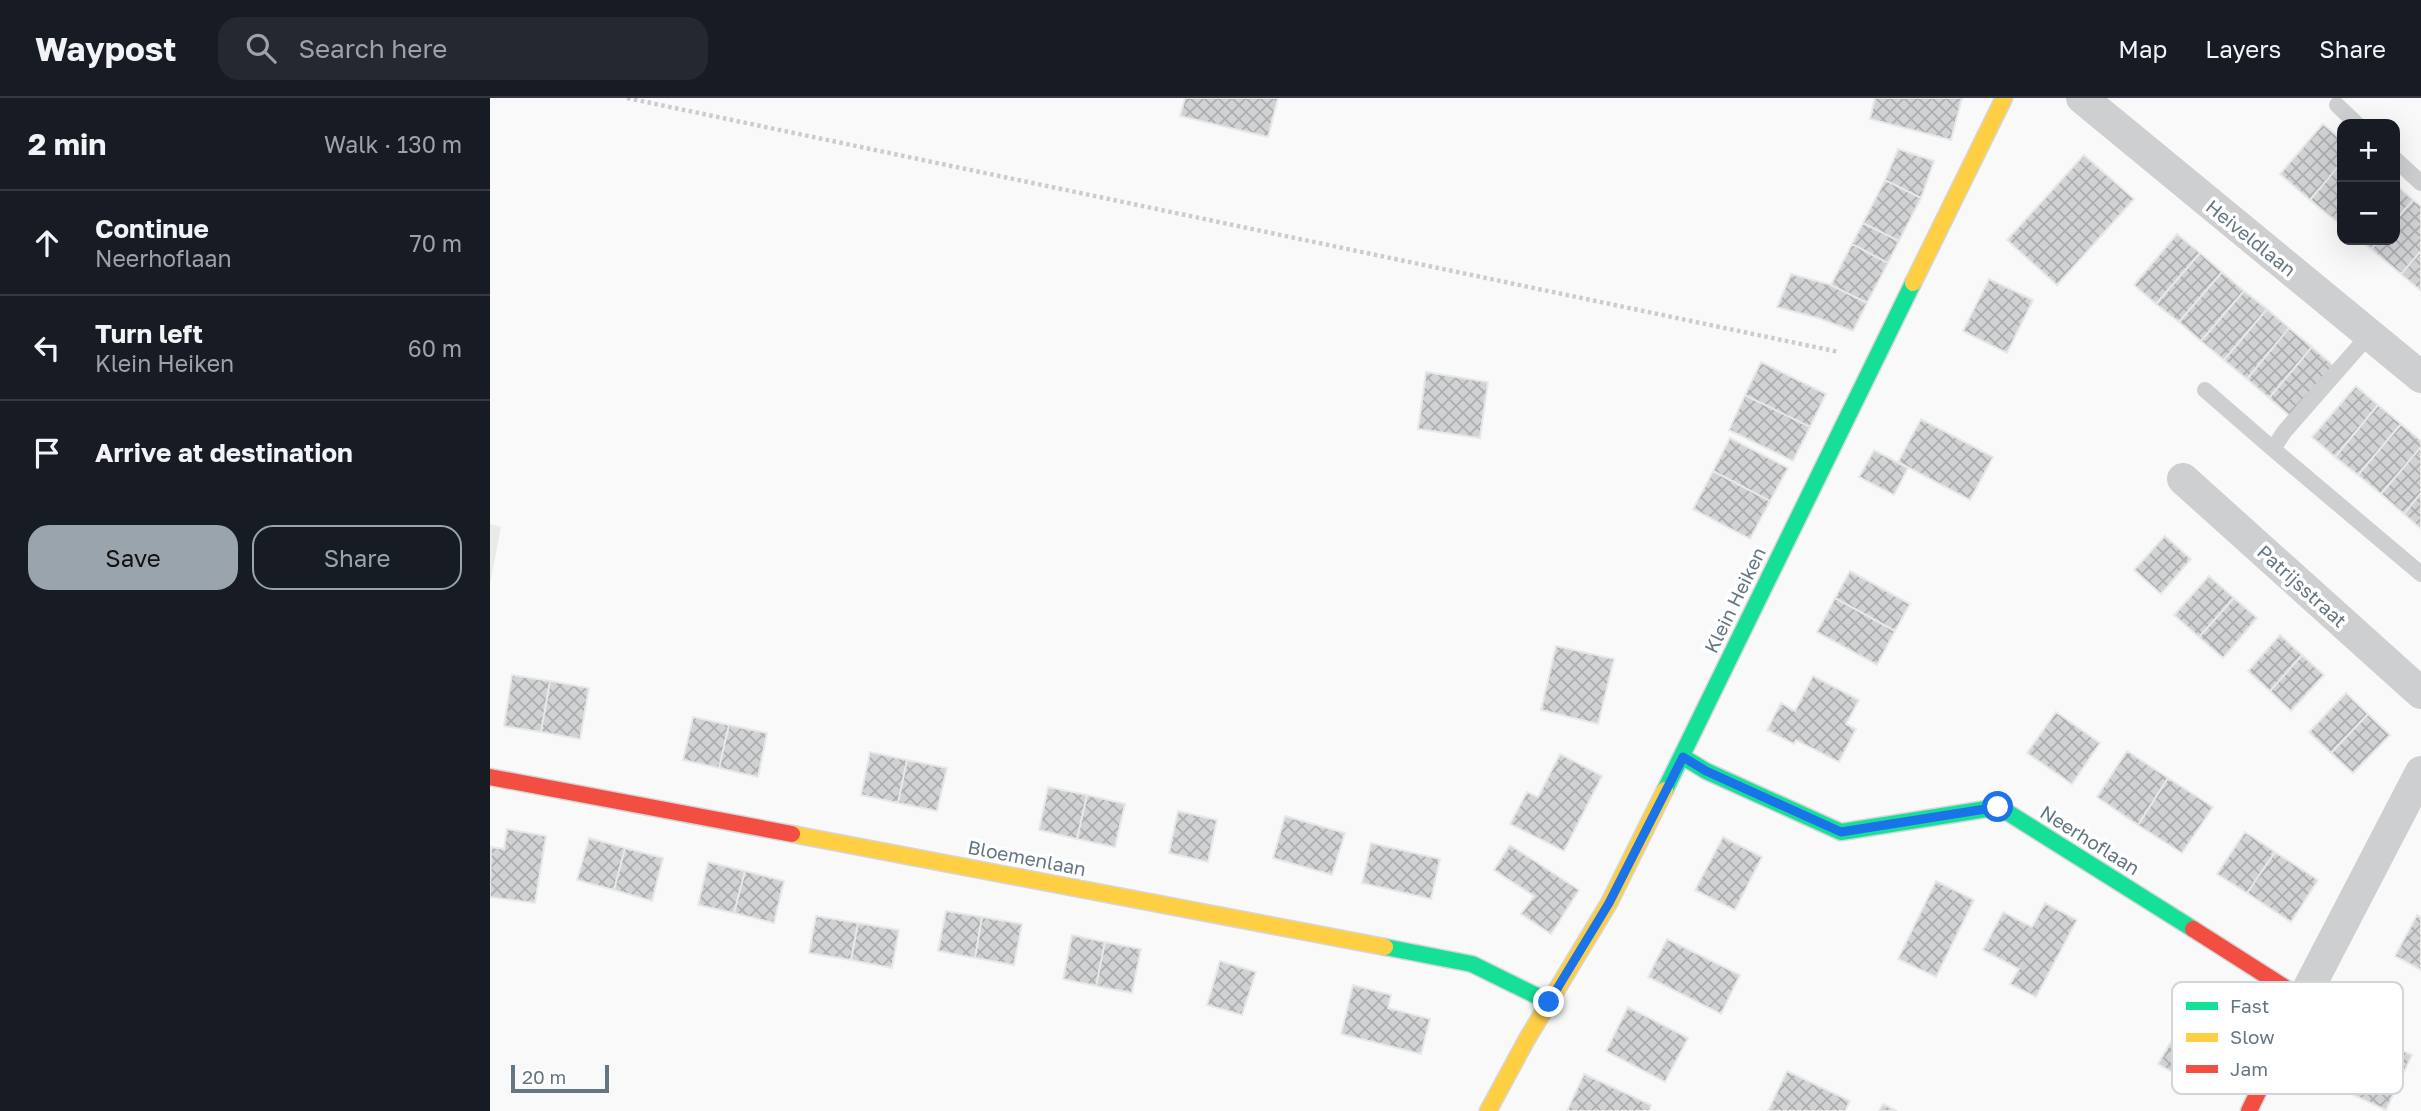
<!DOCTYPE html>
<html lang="en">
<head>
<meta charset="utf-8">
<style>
	:root { --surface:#171b24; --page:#242831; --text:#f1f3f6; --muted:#9ea1a6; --line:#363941; --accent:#99a4ac }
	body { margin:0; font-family:"Golos Text",sans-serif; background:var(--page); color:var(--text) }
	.controls { position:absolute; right:21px; top:21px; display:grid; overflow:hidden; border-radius:14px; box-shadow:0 7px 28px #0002 }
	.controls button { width:63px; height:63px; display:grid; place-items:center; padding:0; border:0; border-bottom:2px solid var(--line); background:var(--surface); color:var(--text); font:35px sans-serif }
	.scale { position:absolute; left:21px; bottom:18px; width:98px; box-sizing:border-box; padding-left:7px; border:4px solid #657683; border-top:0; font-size:19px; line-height:24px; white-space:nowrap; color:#657683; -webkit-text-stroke:5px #fff; paint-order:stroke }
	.stop { position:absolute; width:21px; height:21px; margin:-16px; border:5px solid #1a73e8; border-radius:50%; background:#fff }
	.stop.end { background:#1a73e8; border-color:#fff; box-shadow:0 2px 7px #0008 }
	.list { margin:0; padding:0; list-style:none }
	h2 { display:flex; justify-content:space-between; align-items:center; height:91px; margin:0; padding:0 28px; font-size:30px }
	h2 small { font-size:23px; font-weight:400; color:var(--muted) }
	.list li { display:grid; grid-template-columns:46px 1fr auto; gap:21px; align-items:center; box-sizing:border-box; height:105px; padding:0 28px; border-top:2px solid var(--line) }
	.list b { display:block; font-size:26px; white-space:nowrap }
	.list p { margin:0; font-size:23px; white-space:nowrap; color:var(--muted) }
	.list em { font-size:23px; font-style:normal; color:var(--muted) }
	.actions { display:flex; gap:14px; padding:21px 28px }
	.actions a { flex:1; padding:16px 0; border:2px solid var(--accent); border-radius:21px; text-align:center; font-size:24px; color:var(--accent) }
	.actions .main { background:var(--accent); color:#111 }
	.icon { flex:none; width:38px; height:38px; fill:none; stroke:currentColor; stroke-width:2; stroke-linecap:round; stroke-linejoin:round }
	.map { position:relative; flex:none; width:1931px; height:1013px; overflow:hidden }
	header { display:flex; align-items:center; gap:42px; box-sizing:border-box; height:98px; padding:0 35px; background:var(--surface); border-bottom:2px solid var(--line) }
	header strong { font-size:33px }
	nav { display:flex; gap:38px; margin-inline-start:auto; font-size:24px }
	.search { width:490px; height:63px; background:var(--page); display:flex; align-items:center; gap:18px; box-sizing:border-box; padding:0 24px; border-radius:21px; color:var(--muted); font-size:26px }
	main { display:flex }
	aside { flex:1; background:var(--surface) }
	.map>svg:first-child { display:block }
	.park { fill:#e8ebe6 }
	.building { fill:url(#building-cross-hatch); stroke:#e8e8e8; stroke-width:2 }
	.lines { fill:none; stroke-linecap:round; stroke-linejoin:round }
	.fast-casing { stroke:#d5d6d7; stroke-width:19 }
	.slow-casing { stroke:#d5d6d7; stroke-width:19 }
	.jam-casing { stroke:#d5d6d7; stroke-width:19 }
	.path { stroke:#cbcccd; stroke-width:4.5; stroke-dasharray:3.5 3.5; stroke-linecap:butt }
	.lane { stroke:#cecfd0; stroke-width:16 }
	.street { stroke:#cecfd0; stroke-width:32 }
	.fast { stroke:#16e098; stroke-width:16 }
	.slow { stroke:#ffcf43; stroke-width:16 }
	.jam { stroke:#f24e42; stroke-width:16 }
	.route { stroke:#1a73e8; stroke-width:9 }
	.labels { text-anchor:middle; stroke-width:7; stroke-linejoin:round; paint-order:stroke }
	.street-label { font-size:19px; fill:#657683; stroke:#fff }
	.key { fill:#fff; stroke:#d1d6da; stroke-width:2 }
	.key-label { font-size:19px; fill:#657683 }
</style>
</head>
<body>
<header>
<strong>Waypost</strong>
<div class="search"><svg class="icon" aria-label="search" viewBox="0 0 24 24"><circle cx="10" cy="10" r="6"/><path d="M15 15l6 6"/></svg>Search here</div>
<nav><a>Map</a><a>Layers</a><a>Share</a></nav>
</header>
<main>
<aside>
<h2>2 min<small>Walk · 130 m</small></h2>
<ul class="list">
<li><svg class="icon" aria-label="ahead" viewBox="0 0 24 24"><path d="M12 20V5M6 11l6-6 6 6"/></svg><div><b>Continue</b><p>Neerhoflaan</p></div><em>70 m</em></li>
<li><svg class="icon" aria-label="left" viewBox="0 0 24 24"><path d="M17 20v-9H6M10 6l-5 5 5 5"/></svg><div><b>Turn left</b><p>Klein Heiken</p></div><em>60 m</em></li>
<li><svg class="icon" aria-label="arrive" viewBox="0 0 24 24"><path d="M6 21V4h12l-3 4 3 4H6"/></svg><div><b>Arrive at destination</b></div></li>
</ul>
<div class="actions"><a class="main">Save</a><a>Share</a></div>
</aside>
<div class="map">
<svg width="1931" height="1013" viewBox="0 0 1931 1013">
	<defs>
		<pattern id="building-cross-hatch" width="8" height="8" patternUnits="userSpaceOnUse" patternTransform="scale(1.75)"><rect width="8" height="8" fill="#d0d2d3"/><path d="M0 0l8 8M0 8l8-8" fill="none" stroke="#acafb1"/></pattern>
	</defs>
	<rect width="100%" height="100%" fill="#f9f9f9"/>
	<path class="park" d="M0,426l11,3 -11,57z"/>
	<path class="building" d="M695,0h93l-10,39 -88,-21z
		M1385,0h87l-11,42 -81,-21z
		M1833,26l19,16v22l-32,38 -30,-26z
		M1408,51l36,12 -13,37 -36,-18z
		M1594,57l50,44 -77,86 -50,-45z
		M1852,64v61l-1,2 -31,-25z
		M1395,82l36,18 -22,43 -36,-18z
		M1905,86l18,16 -18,21z
		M1923,102l8,6v45l-20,23 -30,-25 8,-9h16v-19z
		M1373,125l36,18 -11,22 -36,-19z
		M1687,136l23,19 -44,51 -22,-19z
		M1869,142h20l-8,9z
		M1362,146l36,19 -21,40 -36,-18z
		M1931,153v40l-20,-17z
		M1710,155l22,19 -43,50 -23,-18z
		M1732,174l22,19 -43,50 -22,-19z
		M1301,176l40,11 36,18 -14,28 -35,-13 -41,-11z
		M1499,181l44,21 -26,53 -44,-22z
		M1754,193l23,18 -43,51 -23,-19z
		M1777,211l22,19 -42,51 -23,-19z
		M1799,230l23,19 -43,51 -22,-19z
		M1822,249l22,19 -43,51 -22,-19z
		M1271,264l65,32 -16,33 -65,-32z
		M936,274l62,10 -8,56 -62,-9z
		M1866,288l22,19 -43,52 -23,-20z
		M1255,297l65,32 -17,34 -64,-31z
		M1888,307l23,19 -43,51 -23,-18z
		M1431,321l72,38 -23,43 -72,-38z
		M1911,326l20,17v6l-40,47 -23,-19z
		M1240,340l58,30 -18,33 -57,-30z
		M1931,349v46l-17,21 -23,-20z
		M1384,352l34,18 -14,27 -35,-18z
		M1223,373l57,30 -20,38 -57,-30z
		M1931,395v36l-17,-15z
		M1675,438l26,23 -30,35 -27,-24z
		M1360,473l60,33 -15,27 -60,-33z
		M1719,478l25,22 -35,39 -25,-22z
		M1345,500l60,33 -18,34 -60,-33z
		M1744,500l23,20 -34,40 -24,-21z
		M1790,537l22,20 -32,36 -22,-20z
		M1066,548l58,13 -16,65 -57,-14z
		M1812,557l22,20 -33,36 -21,-20z
		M22,577l38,6 -9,51 -37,-6z
		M1323,578l46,24 -13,24 10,5 -17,33 -43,-22 -2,4 -27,-14 14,-27 14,8z
		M60,583l39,7 -9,51 -39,-7z
		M1856,595l22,21 -37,39 -22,-21z
		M1566,614l44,31 -28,41 -45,-31z
		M1878,616l22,21 -37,38 -22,-20z
		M203,619l36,8 -10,43 -36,-8z
		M239,627l38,8 -9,44 -39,-9z
		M1637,653l41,27 -30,47 -41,-28z
		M380,654l37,8 -9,43 -37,-8z
		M1070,656l42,22 -38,75 -54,-27 17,-32 11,5z
		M417,662l40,8 -10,43 -39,-8z
		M1678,680l45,29 -31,46 -44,-28z
		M558,689l39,8 -10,44 -38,-9z
		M597,697l38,9 -10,43 -38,-8z
		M688,713l39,9 -9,42 -39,-9z
		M795,718l60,17 -13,42 -59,-17z
		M17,731l39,7 -11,67 -45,-6 1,-50 13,2z
		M1755,734l30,20 -28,41 -30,-19z
		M1233,739l39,20 -27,53 -40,-20z
		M99,740l36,10 -11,42 -37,-10z
		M881,745l69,16 -9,40 -69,-16z
		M1020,747l69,45 -28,44 -30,-20 13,-18 -40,-26z
		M135,750l38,10 -11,43 -38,-11z
		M1785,754l43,28 -27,42 -44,-29z
		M218,764l37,9 -11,42 -36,-8z
		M255,773l39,10 -10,42 -40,-10z
		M1446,783l38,19 -38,77 -38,-18z
		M1555,805l32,17 -41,77 -26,-13 9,-15 -36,-19 20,-38 29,15z
		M456,813l36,6 -7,41 -37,-7z
		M1927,817l4,2v53l-26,-14z
		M326,818l42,7 -7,37 -42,-7z
		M492,819l40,7 -8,41 -39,-7z
		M368,825l41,7 -7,38 -41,-8z
		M582,837l33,7 -9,44 -33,-7z
		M1177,841l73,36 -19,39 -73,-37z
		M615,844l36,7 -9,44 -36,-7z
		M730,863l36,11 -14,43 -35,-10z
		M863,887l38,10 -3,13 42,11 -9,35 -80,-20z
		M1138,909l60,31 -23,44 -59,-31z
		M1699,913l48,28 -31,52 -48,-27z
		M1873,934l49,23 -26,55 -50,-23z
		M1297,973l63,30 -5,10h-77z
		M1094,976l67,31 -2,6h-82z
		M1393,1006l14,7h-18z"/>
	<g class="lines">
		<defs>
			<path id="fast" d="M1193,659l23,14 135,61 158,-25 194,122
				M1175,692l248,-507
				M895,849l87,17 77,38"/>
			<path id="slow" d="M1423,185l91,-185
				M302,736l593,113
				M998,1013l39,-72 82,-136 56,-113"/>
			<path id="jam" d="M0,679l302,57
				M1703,831l110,70 -54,112"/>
		</defs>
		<use href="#fast" class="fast-casing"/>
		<use href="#slow" class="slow-casing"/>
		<use href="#jam" class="jam-casing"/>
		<path class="path" d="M137,0l1212,254"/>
		<path class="lane" d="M1847,7l20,19
			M1905,61l26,24
			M1879,237l-85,97 -11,17 148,125
			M1715,292l68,59"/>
		<path class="street" d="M1592,0l339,279
			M1693,381l238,214
			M1813,901l118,-227"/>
		<use href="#fast" class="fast"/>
		<use href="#slow" class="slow"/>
		<use href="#jam" class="jam"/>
	</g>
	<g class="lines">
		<path class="route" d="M1059,904l60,-99 74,-146 23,14 135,61 157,-25"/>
	</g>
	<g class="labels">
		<g class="street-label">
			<text transform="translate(1761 140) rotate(39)" y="7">Heiveldlaan</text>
			<text transform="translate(1812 488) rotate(42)" y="7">Patrijsstraat</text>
			<text transform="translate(1245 502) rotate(-64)" y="7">Klein Heiken</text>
			<text transform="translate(1600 742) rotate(32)" y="7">Neerhoflaan</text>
			<text transform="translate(537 760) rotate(11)" y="7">Bloemenlaan</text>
		</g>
	</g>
	<rect x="1682" y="884" width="231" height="112" rx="10" class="key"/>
	<rect x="1696" y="904" width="32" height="8" fill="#16e098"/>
	<rect x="1696" y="935" width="32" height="9" fill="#ffcf43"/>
	<rect x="1696" y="967" width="32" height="8" fill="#f24e42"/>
	<g class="key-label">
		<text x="1740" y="915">Fast</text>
		<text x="1740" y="946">Slow</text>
		<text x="1740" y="978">Jam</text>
	</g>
</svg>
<div class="controls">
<button>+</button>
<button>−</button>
</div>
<div class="scale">20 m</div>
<div class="stop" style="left:1508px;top:709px"></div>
<div class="stop end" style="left:1059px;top:904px"></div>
</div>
</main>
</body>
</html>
